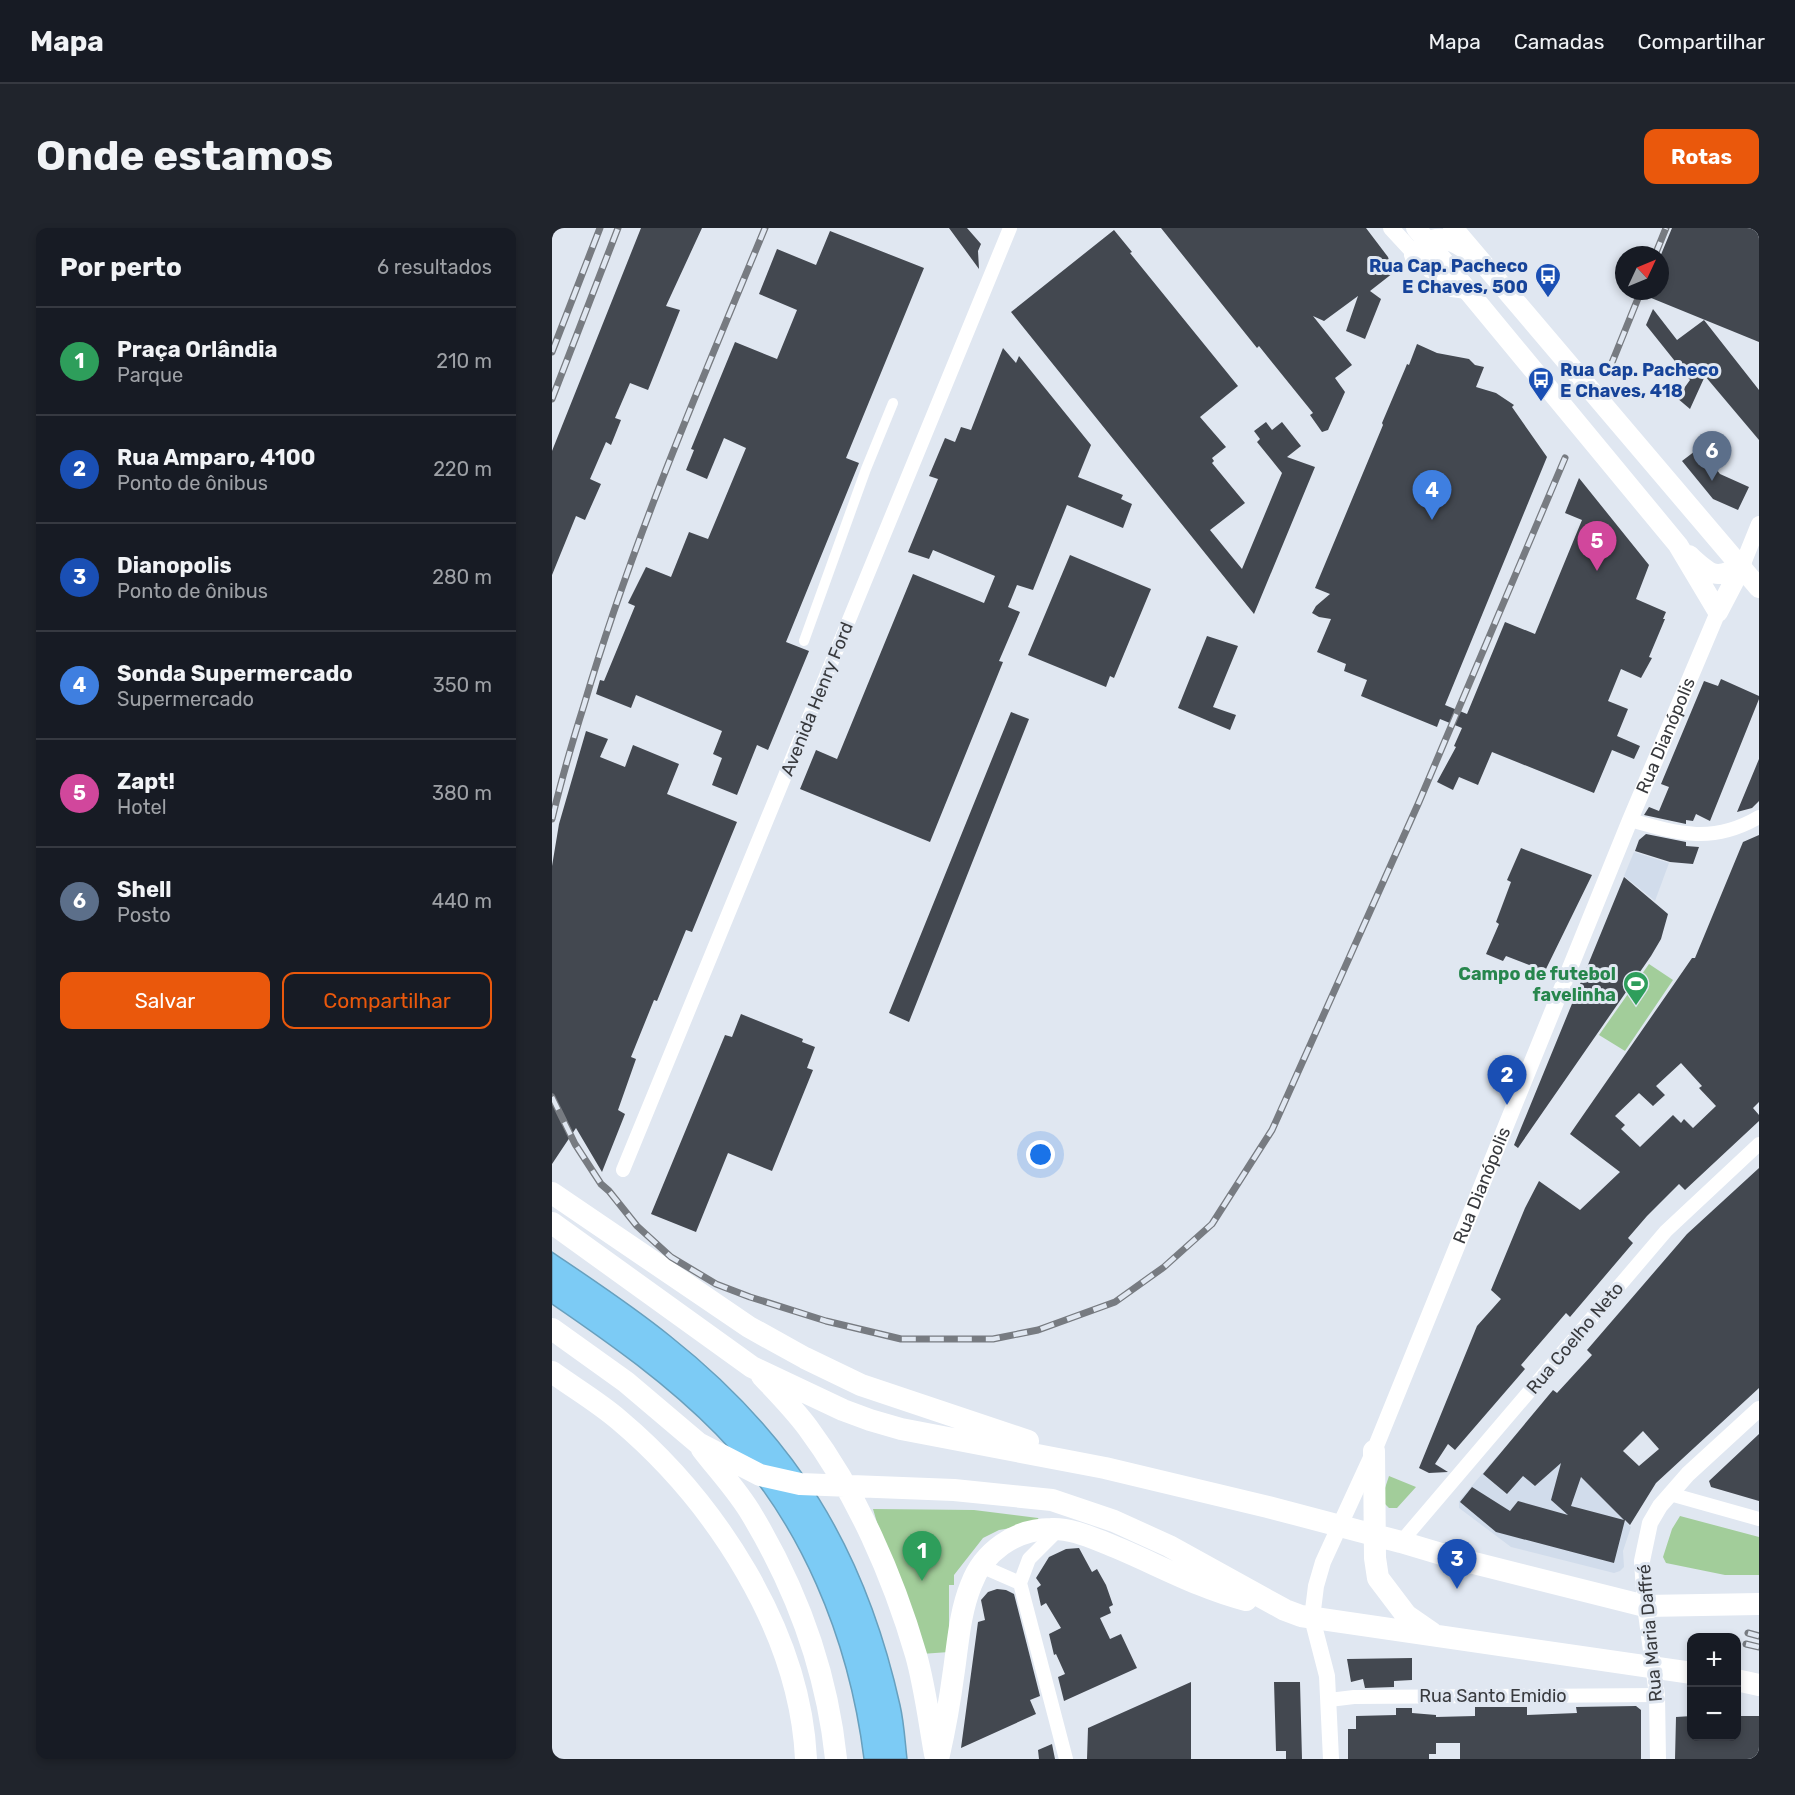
<!DOCTYPE html>
<html lang="pt">
<head>
<meta charset="utf-8">
<style>
	:root { --surface:#171b24; --page:#20242c; --text:#f1f3f6; --muted:#9ea1a6; --line:#363941; --accent:#ea580c }
	body { margin:0; font-family:Rubik,sans-serif; background:var(--page); color:var(--text) }
	.controls { position:absolute; right:18px; bottom:18px; display:grid; overflow:hidden; border-radius:12px; box-shadow:0 3px 9px #0003 }
	.controls button { width:54px; height:54px; display:grid; place-items:center; padding:0; border:0; border-bottom:2px solid var(--line); background:var(--surface); color:var(--text); font:30px sans-serif }
	.compass { position:absolute; left:1063px; top:18px; width:54px; height:54px; border-radius:50%; background:var(--surface); box-shadow:0 3px 9px #0003; rotate:46deg }
	.you { position:absolute; left:489px; top:927px; width:21px; height:21px; margin:-15px; border:4px solid #fff; border-radius:50%; background:#1a73e8; box-shadow:0 0 0 9px #1a73e833 }
	.badge { display:grid; place-items:center; width:39px; height:39px; border-radius:50%; background:var(--accent); color:#fff; font-size:20px; font-weight:700 }
	.pin { position:absolute; translate:-50% -50px; filter:drop-shadow(0 2px 3px #0008) }
	.pin::after { content:''; position:absolute; top:32px; width:21px; height:18px; background:inherit; clip-path:polygon(0 0,100% 0,50% 100%) }
	.list { margin:0; padding:0; list-style:none }
	h2 { display:flex; justify-content:space-between; align-items:center; height:78px; margin:0; padding:0 24px; font-size:26px }
	h2 small { font-size:20px; font-weight:400; color:var(--muted) }
	.list li { display:grid; grid-template-columns:39px 1fr auto; gap:18px; align-items:center; box-sizing:border-box; height:108px; padding:0 24px; border-top:2px solid var(--line) }
	.list b { display:block; font-size:22px; white-space:nowrap }
	.list p { margin:0; font-size:20px; white-space:nowrap; color:var(--muted) }
	.list em { font-size:20px; font-style:normal; color:var(--muted) }
	.actions { display:flex; gap:12px; padding:18px 24px }
	.actions a { flex:1; padding:14px 0; border:2px solid var(--accent); border-radius:12px; text-align:center; font-size:21px; color:var(--accent) }
	.actions .main { background:var(--accent); color:#fff }
	.map { position:relative; flex:none; width:1207px; height:1531px; overflow:hidden; border-radius:12px }
	header { display:flex; align-items:center; gap:36px; box-sizing:border-box; height:84px; padding:0 30px; background:var(--surface); border-bottom:2px solid var(--line) }
	header strong { font-size:28px }
	nav { display:flex; gap:33px; margin-inline-start:auto; font-size:21px }
	.intro { display:flex; align-items:center; justify-content:space-between; box-sizing:border-box; height:144px; padding:0 36px }
	h1 { margin:0; font-size:42px }
	.button { padding:15px 27px; border-radius:12px; background:var(--accent); color:#fff; font-size:21px; font-weight:700 }
	main { display:flex; gap:36px; padding:0 36px }
	aside { flex:1; background:var(--surface); border-radius:12px; box-shadow:0 3px 9px #0003 }
	.map>svg:first-child { display:block }
	.built { fill:#d1dceb }
	.green { fill:#a2cd9a }
	.water { fill:#7ccbf5; stroke:#68a0be; stroke-width:1.5 }
	.building { fill:#434850; fill-rule:evenodd }
	.lines { fill:none; stroke-linecap:round; stroke-linejoin:round }
	.pedestrian { stroke:#fff; stroke-width:10 }
	.minor { stroke:#fff; stroke-width:14 }
	.tertiary { stroke:#fff; stroke-width:16 }
	.secondary { stroke:#fff; stroke-width:20 }
	.trunk { stroke:#fff; stroke-width:22 }
	.rail-casing { stroke:#777b81; stroke-width:7 }
	.rail { stroke:#e0e7f1; stroke-width:4.5; stroke-dasharray:14; stroke-linecap:butt }
	.labels { text-anchor:middle; stroke-width:6; stroke-linejoin:round; paint-order:stroke }
	.transit-label { font-size:18px; font-weight:bold; fill:#164399; stroke:#e0e7f1; text-anchor:end }
	.street-label { font-size:18px; fill:#383a3e; stroke:#e0e7f1 }
	.leisure-label { font-size:18px; font-weight:bold; fill:#27864d; stroke:#e0e7f1; text-anchor:end }
</style>
</head>
<body>
<header>
<strong>Mapa</strong>
<nav><a>Mapa</a><a>Camadas</a><a>Compartilhar</a></nav>
</header>
<div class="intro"><h1>Onde estamos</h1><a class="button">Rotas</a></div>
<main>
<aside>
<h2>Por perto<small>6 resultados</small></h2>
<ul class="list">
<li><span class="badge" style="background:#2e9e5b">1</span><div><b>Praça Orlândia</b><p>Parque</p></div><em>210 m</em></li>
<li><span class="badge" style="background:#1a4fb4">2</span><div><b>Rua Amparo, 4100</b><p>Ponto de ônibus</p></div><em>220 m</em></li>
<li><span class="badge" style="background:#1a4fb4">3</span><div><b>Dianopolis</b><p>Ponto de ônibus</p></div><em>280 m</em></li>
<li><span class="badge" style="background:#3f7fe0">4</span><div><b>Sonda Supermercado</b><p>Supermercado</p></div><em>350 m</em></li>
<li><span class="badge" style="background:#d1479c">5</span><div><b>Zapt!</b><p>Hotel</p></div><em>380 m</em></li>
<li><span class="badge" style="background:#5c6f8a">6</span><div><b>Shell</b><p>Posto</p></div><em>440 m</em></li>
</ul>
<div class="actions"><a class="main">Salvar</a><a>Compartilhar</a></div>
</aside>
<div class="map">
<svg width="1207" height="1531" viewBox="0 0 1207 1531">
	<rect width="100%" height="100%" fill="#e0e7f1"/>
	<path class="built" d="M1082,624l35,11 -14,38 -31,-25z
		M946,1227l37,31 29,-26 67,67 -8,24 1,16 -4,4 -6,2 -103,-26 -52,-39v-7z"/>
	<path class="green" d="M1097,736l24,16 -48,71 -26,-16z
		M837,1248l27,11 -19,21h-8l-8,-8z
		M321,1281l101,1 64,8 2,5 -41,7 -16,8 -29,37v10h-5v67l-28,2 -27,-74z
		M1128,1288l79,21v38h-34l-59,-12 -3,-6 9,-28z"/>
	<path class="water" d="M0,1024c40,27 81,54 118,84 126,100 195,212 230,369 4,17 5,36 7,54h-43c-15,-120 -63,-238 -148,-325 -49,-50 -107,-91 -164,-130z"/>
	<path class="building" d="M89,0h61l-36,78 14,4 -32,80 -18,-7 -15,35 6,2 -10,25 -5,-3 -16,37 11,5 -16,36 -9,-4 -24,59v-124z
		M397,0h18l14,16 -3,7 1,18z
		M609,0h205l22,29 5,16 -23,18 11,8 -16,40 -19,-8 12,-35 -34,25 -11,-5 39,49 -17,13 10,14 -17,38 -6,2 -12,-17 3,-2 -54,-67 -2,2z
		M1120,0h87v114l-125,-51h26v-34z
		M562,2l18,22 -2,1 108,133 -38,31 26,30 -14,11 2,3 -2,2 33,40 -35,27 32,39 40,-96 -25,-31 3,-3 -6,-8 12,-9 6,8 10,-8 19,24 -14,11 28,10 -61,147 -243,-302z
		M278,3l94,37 -78,190 13,5 -73,179 23,9 -41,99 -11,-5 -20,50 -25,-10 10,-27 -9,-4 9,-23 -86,-36 -5,13 -35,-14 4,-14 4,1 31,-75 -7,-3 18,-36 25,10 18,-45 19,7 38,-91 -22,-10 -17,41 -21,-9 8,-20 -3,-1 44,-107 42,17 20,-49 -38,-16 18,-45 39,16z
		M1101,81l24,31 27,-20 55,70v50l-54,-64 -15,33 -13,-11 13,-18 -44,-55z
		M865,116l20,9 32,6 6,6 9,2 -8,20 20,6 18,12 -2,2 35,50 -102,248 22,9 38,-92 30,12 47,-114 -17,-7 14,-35 70,87 -13,34 30,13 -3,7h2l-16,38 3,1 -11,20 -20,-9 -13,32 20,8 -11,27 23,10 -6,13 -22,-9 -18,43 -102,-41 -14,33 -19,-8 -6,13 -16,-8 19,-35 -2,-1 8,-18 -22,-9 -3,8 -76,-31 6,-16 -23,-9 2,-7 -29,-12 14,-33 -12,-2 -7,-4 4,-7 14,-12 -15,-6 68,-163 -1,-2 23,-54 2,-5 2,1z
		M451,120l13,15 3,-7 72,89 -13,32 45,18 -2,4 11,5 -9,24 -56,-23 -34,85 -16,-5 -9,22 12,5 -21,49 4,1 -73,180 -130,-53 16,-39 21,9 76,-185 71,29 11,-27 -62,-26 -4,9 -21,-7 30,-73 -9,-3 16,-38 10,4 6,-15 10,3z
		M1147,220l21,26 29,13 -11,23 -25,-11 -31,-38z
		M518,327l81,34 -37,89 -4,-2 -4,11 -78,-32z
		M655,408l31,10 -25,61 23,8 -6,15 -52,-22z
		M1169,451l38,17v3l-49,122 -14,-7 -3,7 -7,-1v4l-42,-9 5,-8 10,4 10,-24 -8,-3 43,-103 14,5z
		M459,484l18,7 -120,303 -20,-9z
		M34,503l22,8 -8,18 25,10 8,-22 46,19 -12,30 70,28 -45,110 -6,-2 -29,71 -3,-1 -23,57 5,2 -18,51 7,4 -23,58 -26,-44 -24,36v-298l7,-42z
		M1207,531v42l-7,7 -15,4z
		M1094,606l40,8v4l13,1 -6,17 -23,-2 -35,-11 4,-11z
		M1207,607v267l-6,6 6,7v6l-74,69 -6,-6 -32,32 -19,22 5,5 -63,74 -4,-4 -45,52 4,4 -70,81 -7,-6 -13,20 13,8 -19,1 -10,-5 58,-142 24,-27 -10,-9 34,-82 14,-27 41,29 40,-38 -50,-38 102,-147 20,-29h3l48,-116zM1129,835l21,23 -3,2 17,18 -23,22 -9,-9 -3,4 -8,-8 -33,32 -19,-18 4,-4 -10,-9 24,-23 14,13 12,-11 -9,-9z
		M969,620l71,27 -47,96 -39,-15 -3,5 -17,-7 13,-30 -3,-2 15,-40 -4,-2z
		M1072,649l44,37 -7,25 -10,17 -133,192 -4,-3z
		M189,786l62,25 -1,3 13,5 -8,21 6,2 -41,101 -44,-18 -32,79 -45,-18 74,-179 7,2z
		M1207,940v220l-103,95 -26,42 -5,-5 -11,43 -118,-31 -36,-30 12,-15 38,24 8,-10 50,14 -17,-15 10,-37 -26,23 -12,-10 -16,18 -24,-20 70,-84 4,3 35,-38 -5,-5 100,-116zM1091,1203l16,18 -20,17 -16,-15zM1029,1249l43,43 -53,-14z
		M1207,1206v67l-48,-14 -2,-6z
		M527,1320l13,24 5,-3 9,16 7,20 -4,2 2,6 -11,5 10,21 11,-5 16,34 -73,33 -6,-24 7,-3 -9,-20 -2,1 -5,-21 12,-6 -15,-25 -5,3 -4,-18 4,-3 -5,-7 13,-21 17,-8z
		M445,1361l9,1 8,4 26,102 -10,4 6,14 -75,34 17,-126 7,-2 -4,-20 7,-8z
		M860,1430v22l-18,1v6l-29,1 -2,-9 -12,3 -4,-23z
		M639,1454v77h-104l1,-31z
		M722,1454h26l2,77h-16v-8h-10z
		M1084,1478l5,4v49h-181v-16h-24v11h-7v5h-81v-30h8v-13l40,-1v-7h16v5l24,2v2l39,-1v-9h52v8l50,-2 -1,-6z
		M1140,1488v21h45v-21h22v43h-84l1,-42z
		M500,1516l3,15h-16l-1,-9z"/>
	<g class="lines">
		<path class="pedestrian" d="M252,413l62,-172 27,-66"/>
		<path class="minor" d="M1078,592c49,14 83,24 129,-3
			M71,942l387,-942
			M1118,1266l89,25
			M507,1301l-30,30 -9,24 46,176
			M849,1314l265,-311 93,-87
			M429,1338l39,17
			M777,1472l25,-3 303,-2"/>
		<g class="tertiary">
			<path d="M839,0l48,52 13,9 15,2"/>
			<path d="M1190,338l17,-42"/>
			<path id="s1" d="M779,1531l-4,-83 -15,-58 4,-32 7,-24 51,-111 256,-631 88,-208"/>
			<path d="M1106,1531l-1,-64 -12,-89 -3,-45 8,-38 10,-17 28,-32 71,-65"/>
		</g>
		<path class="secondary" d="M864,0l262,317 40,67
			M901,0l306,360
			M862,27c17,-23 33,-19 54,-4
			M1137,327c22,20 25,25 53,11
			M1166,384l24,-46"/>
		<path class="trunk" d="M0,965l197,134 56,31 56,27 167,56
			M0,995l200,144 91,43 27,10 31,9 204,39 163,39 133,35 57,17 187,47 114,-2
			M0,1101l74,53 72,61 62,32 40,9 154,6 98,10 62,21 55,25 116,64 16,6 391,57
			M0,1144c22,16 46,30 67,48 96,81 181,211 187,339
			M210,1148c16,17 32,33 46,52 49,66 85,148 108,227 9,32 13,66 19,99
			M150,1221c16,21 36,42 50,66 45,75 75,157 84,244
			M822,1223l1,107 3,20 28,37 26,18
			M1184,1452l23,5
			M386,1531c7,-30 12,-59 16,-89 4,-28 6,-58 17,-85 12,-33 44,-56 80,-56 19,-1 39,8 57,15 45,18 90,44 138,56"/>
		<defs>
			<path id="rail" d="M1103,27l11,-27
				M0,124l48,-124
				M1057,142l32,-79
				M0,171l66,-171
				M0,591c9,-38 20,-76 32,-114 48,-163 116,-320 181,-477
				M0,869l23,47 26,40 8,7 28,35 34,31 45,27 34,13 76,24 75,18h92l45,-9 77,-28 49,-35 48,-43 60,-94 147,-328 146,-344
				M1196,1405l11,3
				M1194,1416l13,3"/>
		</defs>
		<use href="#rail" class="rail-casing"/>
		<use href="#rail" class="rail"/>
	</g>
	<defs>
		<symbol id="bus-pin" viewBox="-11 -11 22 30"><path d="M0 17L-7.5 6A9.5 9.5 0 1 1 7.5 6Z" fill="#1a4fb4" stroke="#e0e7f1"/><path d="M-5-6H5V4H4V6H2V4H-2V6H-4V4H-5ZM-3.5-4V0h7V-4ZM-3.5 1.2v1.5H-2V1.2ZM2 1.2v1.5H3.5V1.2Z" fill="#fff"/></symbol>
		<symbol id="stadium-pin" viewBox="-11 -11 22 30"><path d="M0 17L-7.5 6A9.5 9.5 0 1 1 7.5 6Z" fill="#2e9e5b" stroke="#e0e7f1"/><path d="M0-5a6.5 5 0 1 0 0 10a6.5 5 0 1 0 0-10ZM-3.5-1.8h7v3.6h-7Z" fill="#fff"/></symbol>
	</defs>
	<g fill-rule="evenodd">
		<use href="#bus-pin" x="981" y="33" width="30" height="40"/>
		<use href="#bus-pin" x="974" y="137" width="30" height="40"/>
		<use href="#stadium-pin" x="1069" y="741" width="30" height="40"/>
	</g>
	<g class="labels">
		<g class="transit-label">
			<text x="976" y="44">Rua Cap. Pacheco<tspan x="976" dy="21">E Chaves, 500</tspan></text>
			<text x="1008" y="148" text-anchor="start">Rua Cap. Pacheco<tspan x="1008" dy="21">E Chaves, 418</tspan></text>
		</g>
		<g class="street-label">
			<text transform="translate(265 471) rotate(-68)" y="6">Avenida Henry Ford</text>
			<text dy="6" stroke="none"><textPath href="#s1" startOffset="1095">Rua Dianópolis</textPath></text>
			<text dy="6" stroke="none"><textPath href="#s1" startOffset="609">Rua Dianópolis</textPath></text>
			<text transform="translate(1023 1110) rotate(-50)" y="6">Rua Coelho Neto</text>
			<text transform="translate(1098 1405) rotate(-95)" y="6">Rua Maria Daffré</text>
			<text x="941" y="1474">Rua Santo Emidio</text>
		</g>
		<g class="leisure-label">
			<text x="1064" y="752">Campo de futebol<tspan x="1064" dy="21">favelinha</tspan></text>
		</g>
	</g>
</svg>
<div class="controls">
<button>+</button>
<button>−</button>
</div>
<svg class="compass" viewBox="-18 -18 36 36"><path d="M0-13l5 13h-10z" fill="#e53935"/><path d="M0 13l5-13h-10z" fill="#9ea1a6"/></svg>
<div class="you"></div>
<div class="pin badge" style="left:370px;top:1353px;background:#2e9e5b">1</div>
<div class="pin badge" style="left:955px;top:877px;background:#1a4fb4">2</div>
<div class="pin badge" style="left:905px;top:1361px;background:#1a4fb4">3</div>
<div class="pin badge" style="left:880px;top:292px;background:#3f7fe0">4</div>
<div class="pin badge" style="left:1045px;top:343px;background:#d1479c">5</div>
<div class="pin badge" style="left:1160px;top:253px;background:#5c6f8a">6</div>
</div>
</main>
</body>
</html>
